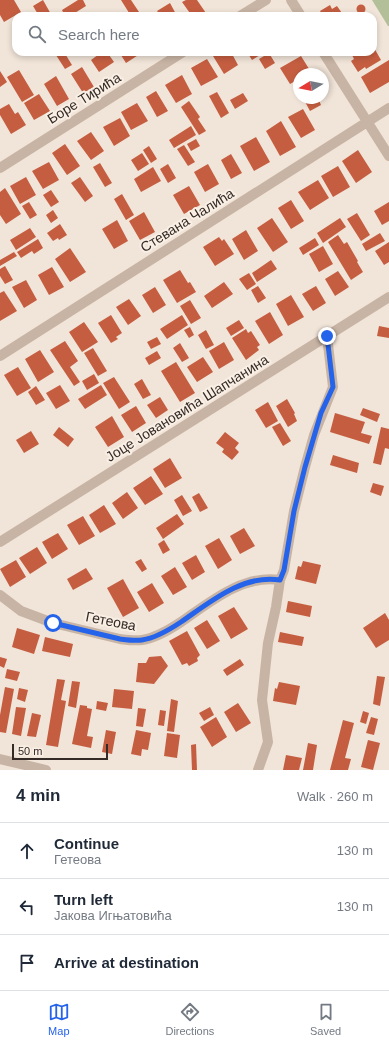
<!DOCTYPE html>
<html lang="en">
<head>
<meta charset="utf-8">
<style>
	:root { --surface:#fff; --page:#f6f6f7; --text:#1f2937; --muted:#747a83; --line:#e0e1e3; --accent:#2563eb }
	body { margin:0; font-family:Arial,sans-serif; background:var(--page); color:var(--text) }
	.compass { position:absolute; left:293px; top:68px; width:36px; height:36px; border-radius:50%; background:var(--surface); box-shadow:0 2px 6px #0003; rotate:260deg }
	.scale { position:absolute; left:12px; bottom:10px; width:96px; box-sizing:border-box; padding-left:4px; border:2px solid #342a26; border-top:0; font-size:11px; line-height:14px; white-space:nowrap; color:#342a26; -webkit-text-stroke:3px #f9efe4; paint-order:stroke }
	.stop { position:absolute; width:12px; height:12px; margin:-9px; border:3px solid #2563eb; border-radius:50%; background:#fff }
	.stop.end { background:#2563eb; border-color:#fff; box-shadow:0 1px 4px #0008 }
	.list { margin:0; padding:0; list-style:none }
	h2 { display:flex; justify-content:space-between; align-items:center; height:52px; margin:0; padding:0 16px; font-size:17px }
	h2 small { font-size:13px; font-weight:400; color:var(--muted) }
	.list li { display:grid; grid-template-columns:26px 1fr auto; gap:12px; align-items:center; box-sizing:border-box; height:56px; padding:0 16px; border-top:1px solid var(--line) }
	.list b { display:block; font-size:15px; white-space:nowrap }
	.list p { margin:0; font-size:13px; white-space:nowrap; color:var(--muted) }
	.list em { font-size:13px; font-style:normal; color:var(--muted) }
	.icon { flex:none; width:22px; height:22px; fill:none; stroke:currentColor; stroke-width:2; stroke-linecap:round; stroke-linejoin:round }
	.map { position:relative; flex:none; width:389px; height:770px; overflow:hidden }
	.search { position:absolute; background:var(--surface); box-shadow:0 2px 6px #0003; left:12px; right:12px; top:12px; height:44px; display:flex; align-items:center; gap:10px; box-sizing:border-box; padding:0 14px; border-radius:12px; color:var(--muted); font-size:15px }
	.sheet { height:220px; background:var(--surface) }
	nav { display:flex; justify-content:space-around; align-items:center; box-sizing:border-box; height:56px; border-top:1px solid var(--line); background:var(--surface); font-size:11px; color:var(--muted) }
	nav a { display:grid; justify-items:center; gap:2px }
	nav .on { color:var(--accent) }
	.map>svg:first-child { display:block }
	.green { fill:#b3bf98 }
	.building { fill:#c55e41 }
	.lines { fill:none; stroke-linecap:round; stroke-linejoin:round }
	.minor { stroke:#c8b4a4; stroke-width:10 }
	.route { stroke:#2563eb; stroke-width:5 }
	.labels { text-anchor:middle; stroke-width:4; stroke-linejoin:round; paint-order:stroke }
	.street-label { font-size:14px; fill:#342a26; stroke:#f9efe4 }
</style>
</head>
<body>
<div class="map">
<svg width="389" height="770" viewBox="0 0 389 770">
	<rect width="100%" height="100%" fill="#f1e4d8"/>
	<path class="green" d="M372,0h17v26h-1z"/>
	<path class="building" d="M0,0h14l7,12 -17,10 -4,-7z
		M43,0l9,16h-13l-6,-10z
		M78,0h5l3,6 -16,10h-5l-3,-6z
		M121,0h10l8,12 -8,4z
		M186,0h11l11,16h-16l-10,-14z
		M170,3l7,13h-16l-4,-5z
		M356.5 9a4.5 4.5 0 1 1 9 0a4.5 4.5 0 1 1-9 0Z
		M330,5l2,4 5,-3 7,10h-21l-3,-5z
		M373,46l8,14 -15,9 -1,-2 -7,5 -7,-11 3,-2 -2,-4 5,-3h16z
		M54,52h10l8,13 -7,4z
		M102,52h5l7,10 -15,10 -8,-12z
		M119,52h20l1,2 -14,9z
		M219,52h12l7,13 -14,9 -11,-18z
		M247,52h18l-13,8z
		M269,53l6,10 -10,6 -6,-10z
		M301,56l10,16 -3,2h-9v5l-9,5 -10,-16z
		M207,59l11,18 -17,9 -10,-18z
		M389,60v22l-19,11 -9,-16z
		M82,67l12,20 -11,6 -12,-19z
		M19,70l15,25 -12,7 -15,-25z
		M0,71l7,11 -7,5z
		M182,75l10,19 -16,9 -11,-18z
		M56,76l13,23 -12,7 -13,-22z
		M156,91l12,20 -11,6 -11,-20z
		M217,92l12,21 -8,5 -12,-22z
		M243,93l5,8 -13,8 -5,-9z
		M39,94l11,17 -16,9 -10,-17z
		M303,98h15l3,7 -11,6z
		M189,101l11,16 -2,2 8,12 -7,4 -18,-28z
		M137,103l11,18 -17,9 -10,-18z
		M9,104l6,10 3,-2 8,13 -15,9 -11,-19v-6z
		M303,109l12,21 -14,8 -13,-21z
		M120,118l10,18 -16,10 -11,-19z
		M281,121l15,26 -16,9 -14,-25z
		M191,126l5,9 -22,13 -5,-8z
		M91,132l13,19 -13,9 -14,-19z
		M256,137l14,25 -16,9 -14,-25z
		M196,139l4,7 -9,5 -4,-7z
		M65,144l15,22 -13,9 -15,-22z
		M184,145l11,17 -7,4 -11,-17z
		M149,146l8,13 -6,4 -8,-13z
		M358,150l14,22 -16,11 -14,-22z
		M142,153l7,11 -11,7 -7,-11z
		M231,154l11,19 -11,6 -10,-19z
		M49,162l10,18 -16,9 -11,-18z
		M100,163l12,20 -7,4 -12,-20z
		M168,164l8,14 -8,5 -8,-14z
		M208,164l11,20 -14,8 -11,-20z
		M338,166l12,21 -17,10 -12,-21z
		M153,167l8,14 -20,11 -7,-13z
		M26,177l10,18 -16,9 -10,-18z
		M80,177l13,19 -8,6 -14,-19z
		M318,180l11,18 -19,12 -12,-18z
		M189,186l11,19 -16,9 -11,-19z
		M5,188l16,26 -15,10 -6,-9v-23z
		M51,190l8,12 -8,5 -8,-12z
		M122,194l12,21 -8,5 -12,-21z
		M291,200l13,21 -13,8 -13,-21z
		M29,202l8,13 -7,4 -8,-13z
		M389,202v19l-7,4 -8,-14z
		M53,210l5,8 -7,5 -5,-8z
		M144,212l11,20 -15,8 -11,-19z
		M357,213l13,22 -9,6 -14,-22z
		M272,218l16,24 -15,10 -16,-24z
		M340,218l6,9 -23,16 -6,-10z
		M117,220l11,21 -14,8 -12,-20z
		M60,224l7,11 -8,5 -1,-2 -5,3 -6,-8z
		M30,228l6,9 -20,13 -6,-10z
		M246,230l12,21 -14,9 -12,-21z
		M380,233l5,8 -19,10 -4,-7z
		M338,235l6,9 3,-2 11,19 -1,1 6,10 -12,8 -23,-38z
		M219,237l3,4 2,-2 10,15 -19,12 -12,-19z
		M315,238l4,7 -16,10 -4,-7z
		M38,239l5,9 -9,6 -2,-3 -11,7 -4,-6z
		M389,242v20l-5,3 -9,-14z
		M323,246l10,18 -14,8 -10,-18z
		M70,248l16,24 -16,10 -15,-23z
		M14,252l3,4 -17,10v-6z
		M271,260l6,9 -20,13 -5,-9z
		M5,266l8,14 -8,4 -5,-8v-7z
		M52,267l12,20 -15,8 -11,-20z
		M180,270l8,13 2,-1 6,10 -19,11 -14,-23z
		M338,271l11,16 -14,9 -10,-17z
		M249,273l7,11 -9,6 -8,-11z
		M26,280l11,20 -13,8 -12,-21z
		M224,282l9,12 -21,14 -8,-12z
		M258,286l8,12 -8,5 -7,-13z
		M316,286l10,17 -13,8 -11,-17z
		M155,287l11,18 -13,8 -11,-18z
		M4,291l13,20 -17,10v-28z
		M291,295l13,22 -16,9 -12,-22z
		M129,299l12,17 -13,9 -12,-18z
		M190,300l11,18 -10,6 -11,-18z
		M270,312l13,23 -14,9 -14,-23z
		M111,315l11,18 -6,4 2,2 -7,4 -13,-20z
		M182,315l6,10 -21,14 -7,-10z
		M239,320l5,8 -13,8 -5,-8z
		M84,322l14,20 -16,10 -13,-20z
		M379,326l10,2v10l-12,-2z
		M190,327l4,8 -5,3 -5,-8z
		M246,329l2,4 3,-2 9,14 -3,2 2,3 -13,10 -14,-22z
		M206,330l8,15 -8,4 -8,-14z
		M157,337l4,7 -10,5 -4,-7z
		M65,341l13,20 -8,6 10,15 -6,4 -24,-36z
		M224,342l10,18 -15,9 -10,-18z
		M180,343l9,15 -7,4 -9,-14z
		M93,348l14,23 -9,5 -14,-23z
		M40,350l14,22 -16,10 -13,-23z
		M157,351l4,7 -12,7 -4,-7z
		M203,357l10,15 -16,10 -10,-15z
		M176,362l19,31 -15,9 -19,-31z
		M18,367l13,21 -14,8 -13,-21z
		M94,374l5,9 -12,7 -5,-9z
		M114,377l16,25 -11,7 -16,-26z
		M142,379l9,16 -8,4 -9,-15z
		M60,385l10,16 -14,8 -10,-16z
		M101,385l6,10 -22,14 -7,-10z
		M36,386l9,14 -9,5 -8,-13z
		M160,397l8,13 -12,8 -9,-13z
		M287,399l8,14 -1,1 3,7 -9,6 -12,-21z
		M268,402l10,19 -12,7 -11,-18z
		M136,406l10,17 -14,9 -11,-17z
		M363,408l17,6 -3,8 -17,-7z
		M335,413l30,9 -4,11 11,3 -3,8 -39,-12z
		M112,416l12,21 -16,10 -13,-20z
		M280,423l11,18 -8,5 -11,-19z
		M59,427l15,12 -6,8 -15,-12z
		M381,427l8,2v20l-4,-1 -4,17 -8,-2z
		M31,431l8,13 -15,9 -8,-13z
		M225,432l14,11 -4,5 4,4 -7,8 -10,-8 2,-3 -8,-6z
		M333,455l26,8 -2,10 -27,-8z
		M170,458l12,20 -17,10 -12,-19z
		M151,476l12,18 -18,11 -12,-17z
		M373,483l11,3 -3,10 -11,-4z
		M127,492l11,16 -15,11 -11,-16z
		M199,493l9,15 -8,4 -8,-15z
		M182,495l10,16 -9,5 -9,-16z
		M104,505l12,19 -16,9 -11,-18z
		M177,514l7,10 -21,15 -7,-11z
		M83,516l12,20 -16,9 -12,-20z
		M244,528l11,18 -15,8 -10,-18z
		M58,533l10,16 -16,10 -10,-17z
		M219,538l13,22 -14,9 -13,-23z
		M164,540l6,10 -7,4 -5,-10z
		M37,547l10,16 -17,11 -11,-16z
		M196,555l9,17 -13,8 -10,-17z
		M141,559l6,10 -5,3 -7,-10z
		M16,560l10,17 -16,10 -10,-18z
		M303,561l18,4 -5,19 -21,-5 3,-13 3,1z
		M175,567l12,20 -14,8 -12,-19z
		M86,568l7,11 -20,11 -6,-11z
		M123,579l16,29 -16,9 -16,-29z
		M152,583l12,20 -15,9 -12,-20z
		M288,601l24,5 -2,11 -24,-5z
		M234,607l14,22 -17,10 -13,-23z
		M385,613l4,7v20l-13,8 -13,-20z
		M207,620l13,21 -13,8 -13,-21z
		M17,628l23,7 -6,19 -22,-7z
		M187,631l13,24 -3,3 1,3 -9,5 -2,-3 -5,2 -13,-24z
		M280,632l24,5 -2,9 -24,-4z
		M45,637l28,7 -3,13 -28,-6z
		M161,656l7,10 -14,18 -18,-2 2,-19h8l3,-6z
		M0,657l7,2 -3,9 -4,-2z
		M240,659l4,6 -17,11 -4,-6z
		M7,669l13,3 -3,9 -12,-3z
		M377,676l8,1 -5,29 -7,-2z
		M57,679l8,1 -4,20 5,1 -8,46 -12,-2z
		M72,681l8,1 -4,26 -8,-2z
		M279,682l21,4 -4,19 -23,-4 2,-13 2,1z
		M5,687l9,2 -8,44 -6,-1v-17z
		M19,688l9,2 -3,12 -8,-3z
		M114,689l20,2 -2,18 -20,-2z
		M171,699l7,2 -4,31 -7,-1z
		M97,701l11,2 -2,8 -10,-2z
		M238,703l13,20 -15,9 -12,-20z
		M80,705l7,1v2l5,1 -5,27 6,1 -2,11 -19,-4z
		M16,707l10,1 -5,28 -9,-2z
		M210,707l4,8 -10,6 -5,-8z
		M138,708l8,1 -3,18 -7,-1z
		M160,710l6,1 -2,15 -6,-1z
		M363,711l6,2 -3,11 -6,-2z
		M32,713l9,2 -5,22 -9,-1z
		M216,717l11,20 -15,10 -12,-20z
		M371,717l7,2 -4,16 -8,-2z
		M343,720l11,3 -9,35 6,1 -3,11h-18z
		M106,730l10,2 -4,22 -10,-2z
		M136,730l15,3 -3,17 -6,-1 -1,7 -10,-2z
		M167,733l13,2 -3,23 -13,-2z
		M368,740l12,3 -7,27 -12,-3z
		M308,743l9,2 -4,25h-10z
		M196,744l1,26h-5l-1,-25z
		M286,755l16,3 -3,12h-16z"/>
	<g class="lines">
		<path class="minor" d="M291,0l10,16
			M240,16l26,-16
			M323,52l66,104
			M0,168l183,-116
			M0,356l389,-248
			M0,542l389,-245
			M0,595l21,16 32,12 67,16c8,1 15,2 22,1 14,-2 27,-10 39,-18 29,-20 62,-48 99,-42
			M0,759l46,11
			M258,770l10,-28 -6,-42 6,-57 8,-36 4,-27 4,-10 10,-59 11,-44 9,-32 19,-48 -6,-51"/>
	</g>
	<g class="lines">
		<path class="route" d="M53,623l67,16c8,1 15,2 22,1 14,-2 27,-10 39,-18 29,-20 62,-48 99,-42l4,-10 10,-59 11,-44 16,-54 12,-26 -6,-51"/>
	</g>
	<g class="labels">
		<g class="street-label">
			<text transform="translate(84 98) rotate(-32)" y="5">Боре Тирића</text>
			<text transform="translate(187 220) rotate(-32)" y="5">Стевана Чалића</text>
			<text transform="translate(187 408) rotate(-32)" y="5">Јоце Јовановића Шапчанина</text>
			<text transform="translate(111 621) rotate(11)" y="5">Гетеова</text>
		</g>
	</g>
</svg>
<svg class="compass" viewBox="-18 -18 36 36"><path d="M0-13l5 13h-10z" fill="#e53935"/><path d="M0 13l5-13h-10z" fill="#747a83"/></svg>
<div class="scale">50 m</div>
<div class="stop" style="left:53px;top:623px"></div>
<div class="stop end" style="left:327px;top:336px"></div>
<div class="search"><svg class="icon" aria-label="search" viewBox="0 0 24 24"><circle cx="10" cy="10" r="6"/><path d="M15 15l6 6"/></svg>Search here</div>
</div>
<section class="sheet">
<h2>4 min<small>Walk · 260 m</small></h2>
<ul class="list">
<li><svg class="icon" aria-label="ahead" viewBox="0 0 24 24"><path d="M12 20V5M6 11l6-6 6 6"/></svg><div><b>Continue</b><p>Гетеова</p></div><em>130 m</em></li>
<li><svg class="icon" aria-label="left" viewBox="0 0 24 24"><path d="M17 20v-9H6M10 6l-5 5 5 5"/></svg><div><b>Turn left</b><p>Јакова Игњатовића</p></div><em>130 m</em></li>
<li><svg class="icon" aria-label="arrive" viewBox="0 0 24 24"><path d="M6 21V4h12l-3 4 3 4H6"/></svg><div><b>Arrive at destination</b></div></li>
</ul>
</section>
<nav>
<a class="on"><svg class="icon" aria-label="map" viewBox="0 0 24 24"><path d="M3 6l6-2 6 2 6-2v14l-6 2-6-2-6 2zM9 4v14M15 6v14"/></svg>Map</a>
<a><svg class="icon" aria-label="directions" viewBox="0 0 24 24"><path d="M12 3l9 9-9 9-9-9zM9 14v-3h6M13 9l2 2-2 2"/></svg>Directions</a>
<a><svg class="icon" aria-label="saved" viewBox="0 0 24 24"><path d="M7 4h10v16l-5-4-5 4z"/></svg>Saved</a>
</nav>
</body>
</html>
